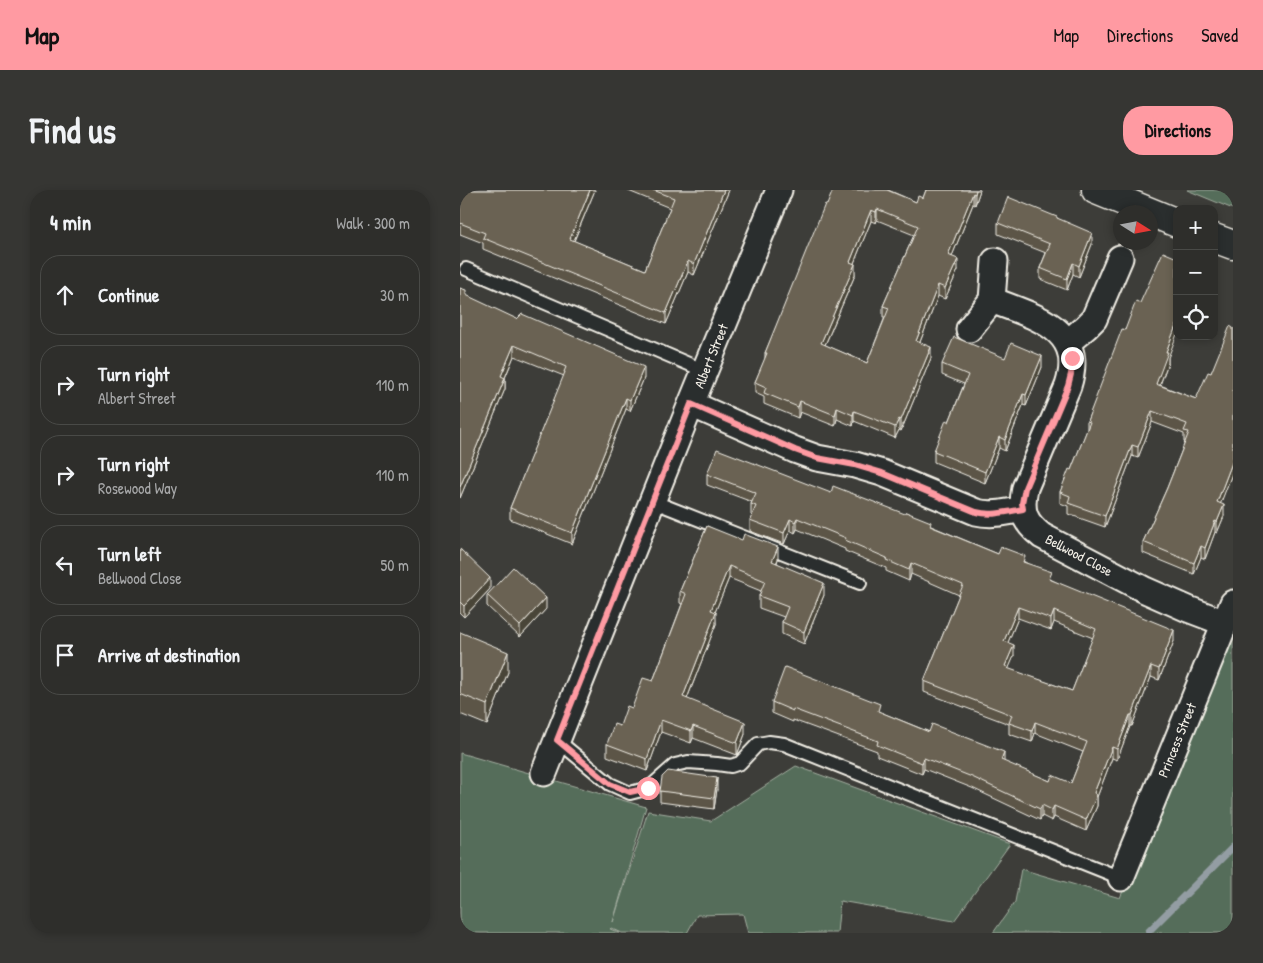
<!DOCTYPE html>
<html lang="en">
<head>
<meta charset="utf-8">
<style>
	:root { --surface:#2e2e2b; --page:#363633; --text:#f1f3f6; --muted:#a7a8a9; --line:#494a47; --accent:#ff9aa2 }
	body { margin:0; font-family:"Patrick Hand",sans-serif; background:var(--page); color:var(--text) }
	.controls { position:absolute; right:15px; top:15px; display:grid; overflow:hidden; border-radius:10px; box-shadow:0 2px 8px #0003 }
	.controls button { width:45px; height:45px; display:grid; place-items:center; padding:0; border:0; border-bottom:1px solid var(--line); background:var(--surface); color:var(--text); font:25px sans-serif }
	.compass { position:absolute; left:653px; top:15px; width:45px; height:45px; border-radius:50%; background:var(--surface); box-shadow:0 2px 8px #0003; rotate:101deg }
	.stop { position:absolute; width:15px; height:15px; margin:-11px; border:4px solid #ff9aa2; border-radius:50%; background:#fff }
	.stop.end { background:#ff9aa2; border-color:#fff; box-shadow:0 1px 5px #0008 }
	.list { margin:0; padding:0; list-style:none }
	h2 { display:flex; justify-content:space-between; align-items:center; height:65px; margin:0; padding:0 20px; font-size:21px }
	h2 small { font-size:16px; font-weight:400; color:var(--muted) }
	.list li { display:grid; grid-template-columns:32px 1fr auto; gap:15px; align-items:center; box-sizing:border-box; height:80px; margin:0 10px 10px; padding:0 10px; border:1px solid var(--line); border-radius:20px }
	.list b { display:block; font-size:19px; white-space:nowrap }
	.list p { margin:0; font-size:16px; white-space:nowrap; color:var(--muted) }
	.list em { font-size:16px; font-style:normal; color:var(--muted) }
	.icon { flex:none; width:28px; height:28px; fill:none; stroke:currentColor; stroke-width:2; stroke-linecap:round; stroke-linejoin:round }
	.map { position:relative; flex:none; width:773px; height:743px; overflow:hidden; border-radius:20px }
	header { display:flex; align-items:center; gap:30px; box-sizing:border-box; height:70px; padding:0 25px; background:var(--accent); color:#111 }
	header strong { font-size:24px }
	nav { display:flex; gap:28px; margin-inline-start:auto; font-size:18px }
	.intro { display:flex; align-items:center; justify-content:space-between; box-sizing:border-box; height:120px; padding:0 30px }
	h1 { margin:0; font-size:35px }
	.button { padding:12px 22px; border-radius:20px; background:var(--accent); color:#111; font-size:18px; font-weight:700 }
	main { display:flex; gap:30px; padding:0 30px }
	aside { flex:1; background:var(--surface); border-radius:20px; box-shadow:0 2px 8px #0003 }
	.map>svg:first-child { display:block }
	.green { fill:#546d5a; stroke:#a4afa1 }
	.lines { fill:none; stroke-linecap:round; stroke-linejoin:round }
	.stream { stroke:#939da3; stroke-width:7 }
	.lane-casing { stroke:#f4f1e8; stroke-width:16 }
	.street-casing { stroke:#f4f1e8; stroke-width:29 }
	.secondary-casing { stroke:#f4f1e8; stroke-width:31 }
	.lane { stroke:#2a2d2e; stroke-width:12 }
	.street { stroke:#2a2d2e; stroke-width:25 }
	.secondary { stroke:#2a2d2e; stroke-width:28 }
	.wall { fill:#5b5447; stroke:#f4f1e8; fill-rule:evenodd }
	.shaded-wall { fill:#4a4539; stroke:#f4f1e8 }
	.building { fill:#6a6252; stroke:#f4f1e8; fill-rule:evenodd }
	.route { stroke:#ff9aa2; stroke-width:6 }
	.labels { text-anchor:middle; stroke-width:4; stroke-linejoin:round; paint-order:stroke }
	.street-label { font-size:14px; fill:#f4f1e8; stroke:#2a2d2e }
</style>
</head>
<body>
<header>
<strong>Map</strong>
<nav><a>Map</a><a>Directions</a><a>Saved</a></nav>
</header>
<div class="intro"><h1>Find us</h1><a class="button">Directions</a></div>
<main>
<aside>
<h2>4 min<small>Walk · 300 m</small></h2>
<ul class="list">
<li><svg class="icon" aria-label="ahead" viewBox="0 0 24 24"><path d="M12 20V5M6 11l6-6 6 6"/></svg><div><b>Continue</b></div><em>30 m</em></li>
<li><svg class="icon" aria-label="right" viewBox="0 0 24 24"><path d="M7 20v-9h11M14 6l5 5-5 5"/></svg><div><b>Turn right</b><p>Albert Street</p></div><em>110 m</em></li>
<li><svg class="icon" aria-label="right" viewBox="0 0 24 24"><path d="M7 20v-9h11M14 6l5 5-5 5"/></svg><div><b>Turn right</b><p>Rosewood Way</p></div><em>110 m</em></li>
<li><svg class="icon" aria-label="left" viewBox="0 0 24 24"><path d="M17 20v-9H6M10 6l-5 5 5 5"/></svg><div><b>Turn left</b><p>Bellwood Close</p></div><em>50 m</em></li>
<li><svg class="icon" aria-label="arrive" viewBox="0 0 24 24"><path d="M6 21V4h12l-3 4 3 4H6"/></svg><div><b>Arrive at destination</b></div></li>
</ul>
</aside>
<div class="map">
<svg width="773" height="743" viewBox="0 0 773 743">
	<rect width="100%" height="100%" fill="#3d3d39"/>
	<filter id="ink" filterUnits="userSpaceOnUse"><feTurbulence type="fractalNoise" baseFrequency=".02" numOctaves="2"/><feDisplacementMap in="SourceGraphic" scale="10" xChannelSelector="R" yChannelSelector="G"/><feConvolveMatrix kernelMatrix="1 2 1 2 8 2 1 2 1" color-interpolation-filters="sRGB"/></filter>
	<g filter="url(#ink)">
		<path class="green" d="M727,0h46v19z
			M773,439v304h-240l22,-31 6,-33 99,29z
			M0,563l186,54 -33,115 35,-111 63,10 85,-55 214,78 -56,77 -114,-20 -3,32h-89l-5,-19 -46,1 -10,18h-65l-11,-5 -1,1 10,4h-160z"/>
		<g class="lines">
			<path class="stream" d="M689,741l84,-84"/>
			<defs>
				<path id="lane" d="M6,79l239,102
					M192,311l208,82
					M97,550l53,44 20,9 19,-5 26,-23 13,-3 29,2 14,2 9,-3 18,-19 11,-2 15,2 337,134"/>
				<path id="street" d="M532,110c41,17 95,27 76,86l-43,102c-5,23 -1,34 17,48l103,54 43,19 37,14
					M509,139l23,-29 3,-39
					M607,153l19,-16 8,-8 26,-61
					M231,214l104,46 22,8 38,7 27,8 94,39c16,4 31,0 47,-3
					M84,583l147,-369 88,-214
					M661,688l112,-275"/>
				<path id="secondary" d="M636,0l81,33
					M754,48l19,7"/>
			</defs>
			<use href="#lane" class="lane-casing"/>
			<use href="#street" class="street-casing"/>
			<use href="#secondary" class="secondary-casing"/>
			<use href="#lane" class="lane"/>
			<use href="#street" class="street"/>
			<use href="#secondary" class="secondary"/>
		</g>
		<path class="wall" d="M0,0h135l-21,51 71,29 25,-62 -44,-18h103l-35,85 -6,-3 -22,52 -183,-75v-6l-23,-9z
			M428,0l28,12 7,-4 3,-8h54l-5,15 -2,-1 -21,52 6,14 -13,29 -7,-3 -18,46 11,16 -30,73 -2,-1 -4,8 -41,-17 -1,5 -16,-7 -2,7 -35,-14 -2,6 -34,-14v-7l-9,-4v-11l10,-23v-6l62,-148zM417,30l37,15 -31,71v11h2l-18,46 -42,-18 30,-70 -1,-12 17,-42 5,2z
			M597,28l35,26 -13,33 -6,-3 -6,16 -27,-11v-11l6,-15 -48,-19v-11z
			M0,98l6,8 178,82 -14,33 -4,-2 -54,135 -62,-25v-11l54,-132 -50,-20 -9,22v11l-45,109z
			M680,113l28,55v5l-8,22 36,14 15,-26 22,-45v143l-13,33 4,12 -7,17 -2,-1 -10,27 -4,-2 -7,17 -51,-21v-11l24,-54 18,-46h-1v-8l-32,-12 -14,36 -6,-2 -27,71 -37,-13v-8l-8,-3v-11l11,-22 16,-40v-9l38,-91z
			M545,168l37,9 -16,39 -3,-1 -18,46 -6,-3 -14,35 -51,-21v-11l15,-29 15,-38 -22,-9v-11z
			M247,284l124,19 100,33 67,28 27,8 27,18 122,61 -15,39 -8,-3 -19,49h-2l-13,34 -5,-2 -15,39v9l-11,25 -32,-14 -2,4 -10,-5 -2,4 -68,-32 -48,-19 -2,5 -45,-18v-5l-84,-31v2l-21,-9v-11l108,10 124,50 46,19 21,2 12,-31 -48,-19 -3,9 -23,-8v-10l-85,-32v-11l35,-86 -48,-21 -2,7 -23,-10v-3l-41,-17v-2l-48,-20 -2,4 -5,-3 -6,14 -34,-13v-11l2,-4 -1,-1v-11l1,-2 -45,-17zM558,428l33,12 3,-8 39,16 -21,53 -64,-22 6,-13 -6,-14z
			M247,336l71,33 -1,4 47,32 -20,49 -22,-10v-12l2,-5 -25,-9v-12l2,-5 -32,-13 -14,34 1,12 -29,75 58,35 -8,21 -44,-17 -2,5 -30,-11 -14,39 -40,-15v-12l13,-18 12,-18 21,-27 29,-77 -2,-1v-12z
			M0,359l30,40 -26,28 -4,-4z
			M27,405l59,14 -26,28 -33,-31z
			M0,442l48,40 -21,53 -27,-11z
			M257,599l-3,20 -54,-7v-11z"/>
		<path class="shaded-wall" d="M130,0h5l-25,60v-11z
			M264,0h5l-35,85v-11z
			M516,0h4l-5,15v-11z
			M513,3v11l-25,62v-11z
			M417,19v11l-1,3v-11z
			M411,20v11l-21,52v-11z
			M632,43v11l-13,33v-11z
			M498,69v11l-13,29v-11z
			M228,71v11l-22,52v-11z
			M613,73v11l-6,16v-11z
			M395,74v11l-34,79v-11z
			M478,95v11l-22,56v-11z
			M717,133v11l-9,24v5l-12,32v-11l10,-32z
			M54,155v11l-13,31v-11z
			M471,157v11l-30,73v-11z
			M582,166v11l-16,39v-11z
			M184,177v11l-14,33v-11z
			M45,188v11l-45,109v-11z
			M563,204v11l-18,46v-11z
			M166,208v11l-54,135v-11z
			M340,211v11l-2,6v-11z
			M377,218v11l-2,7v-11z
			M394,221v10l-1,5v-11z
			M692,221v11l-14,36v-11z
			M439,229v11l-4,8v-11z
			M539,247v11l-14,35v-11z
			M672,255v11l-27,71v-11z
			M773,270v11l-16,42v-11z
			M764,315v11l-7,17v-11z
			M337,328v11l-2,4v-11z
			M330,329v11l-6,14v-11z
			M755,331v11l-10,27v-11z
			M741,356v11l-7,17v-11z
			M318,357v12l-6,14v-12z
			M451,373v11l-2,7v-11z
			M269,376v12l-18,44v-12z
			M30,388v11l-26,28v-11z
			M364,393v12l-20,49v-12z
			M86,408v11l-26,28v-11z
			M558,417v11l-14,34v-11z
			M594,421v11l-3,8v-11z
			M256,422v12l-33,85v-12z
			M714,440v11l-15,39v-11z
			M554,455v11l-6,14 -3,-4z
			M48,462v20l-21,53v-20z
			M691,476v11l-19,49v-11z
			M670,525v11l-13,34v-11z
			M201,530v12l-14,39v-12z
			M285,532v12l-8,21v-12z
			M575,532v11l-3,9v-11z
			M233,536v12l-2,5v-12z
			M652,557v11l-15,39v9l-11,25v-11l8,-27z
			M544,562v11l-3,-3z
			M464,568v11l-2,5v-11z
			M257,588v11l-3,20v-11z
			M582,615v11l-2,4v-11z
			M594,616v11l-2,4v-11z"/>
		<path class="building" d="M0,0h130l-20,49 75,31 29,-72 -21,-8h71l-30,74 -6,-3 -22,52 -183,-75 2,-5 -25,-10z
			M373,0h54l29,12 2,-6 5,2 3,-8h50l-1,4 -2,-1 -25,62 10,4 -13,29 -7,-3 -22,56 15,6 -30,73 -2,-1 -4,8 -41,-16 -1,4 -16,-7 -2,7 -35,-14 -2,6 -34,-14 2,-6 -11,-5 12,-29h-2l60,-149 2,1zM417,19l41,17 -35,80 6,2 -22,55 -46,-20 34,-79 -5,-2 21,-52 5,2z
			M548,7l49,20v1l35,15 -13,33 -6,-3 -6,16 -27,-11 10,-24 -52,-21z
			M703,62l14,6v65l-11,29h2l-12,32 40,15 12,-27 3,1 19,-47 3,2v132l-16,42 7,3 -7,17 -2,-1 -10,27 -4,-2 -7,17 -51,-21 24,-54 22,-56 -5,-1 3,-7 -35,-13 -14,36 -6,-2 -27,71 -37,-13 2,-7 -10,-4 9,-23 2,1 19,-48 -3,-1 35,-92 3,1 11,-29 4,2z
			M0,98l6,2v5l51,24 5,-5 122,53 -14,33 -4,-2 -54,135 -62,-25 55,-136h-1l2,-5 -52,-22 -13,31 4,2 -45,109z
			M494,147l51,21 6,-15 31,13 -16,39 -3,-1 -18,46 -6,-3 -14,35 -51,-21 12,-31 3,2 19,-47 -26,-11z
			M257,259l114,44 2,-7 72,28 1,-2 25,10 -1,4 68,28 3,-7 24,9 -2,6 29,10 -3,7 125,51 -15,39 -8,-3 -19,49h-2l-13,34 -5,-2 -18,46 3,2 -11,25 -32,-14 -2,4 -10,-5 -2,4 -68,-32 -48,-19 -2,5 -45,-18 1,-4 -85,-32v2l-21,-9 13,-35 95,37 -2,7 51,21 3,-8 72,28 -3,8 49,21 2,-6 19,8 16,-41 -52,-20 -3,9 -23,-8 3,-8 -88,-34 39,-96 -52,-22 -2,7 -23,-10 1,-2 -42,-18 1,-2 -49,-20 -2,4 -5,-3 -6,14 -34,-13 6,-14 -5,-2 5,-11 -49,-19zM558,417l33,12 3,-8 42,18 -24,62 -65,-23 1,-1 -3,-1 9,-21 -10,-4z
			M247,336l35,14 2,-6 34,13 -6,14 52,22 -20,49 -22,-10 6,-15 -29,-11 6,-15 -36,-15 -18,44 5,2 -33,85 62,25 -8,21 -44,-17 -2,5 -30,-11 -14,39 -40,-15 7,-20 6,2 7,-20 5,2 11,-30 10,3 33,-87 -6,-3z
			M0,359l30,29 -26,28 -4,-4z
			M53,377l33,31 -26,28 -33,-31z
			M0,442l48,20 -21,53 -27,-11z
			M208,581l49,7 -3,20 -54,-7 2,-14z"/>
	</g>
	<g class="lines" filter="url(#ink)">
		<path class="route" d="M188,598l-18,4 -20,-8 -53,-44 134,-336 104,46 22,8 38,7 27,8 94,39c16,4 31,0 47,-3l-1,-6 3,-15 43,-102 3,-12 1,-16"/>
	</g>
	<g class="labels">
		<g class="street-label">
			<text transform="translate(251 166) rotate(-68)" y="5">Albert Street</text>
			<text transform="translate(619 365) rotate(28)" y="5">Bellwood Close</text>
			<text transform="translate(717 550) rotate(-68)" y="5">Princess Street</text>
		</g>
	</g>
</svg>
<div class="controls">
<button>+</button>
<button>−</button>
<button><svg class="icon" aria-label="locate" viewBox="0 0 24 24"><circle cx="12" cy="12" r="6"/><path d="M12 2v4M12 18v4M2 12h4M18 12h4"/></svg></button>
</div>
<svg class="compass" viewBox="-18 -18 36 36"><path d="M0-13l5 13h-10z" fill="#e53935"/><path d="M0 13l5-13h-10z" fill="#a7a8a9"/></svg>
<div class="stop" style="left:188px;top:598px"></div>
<div class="stop end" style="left:612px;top:168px"></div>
</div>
</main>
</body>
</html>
